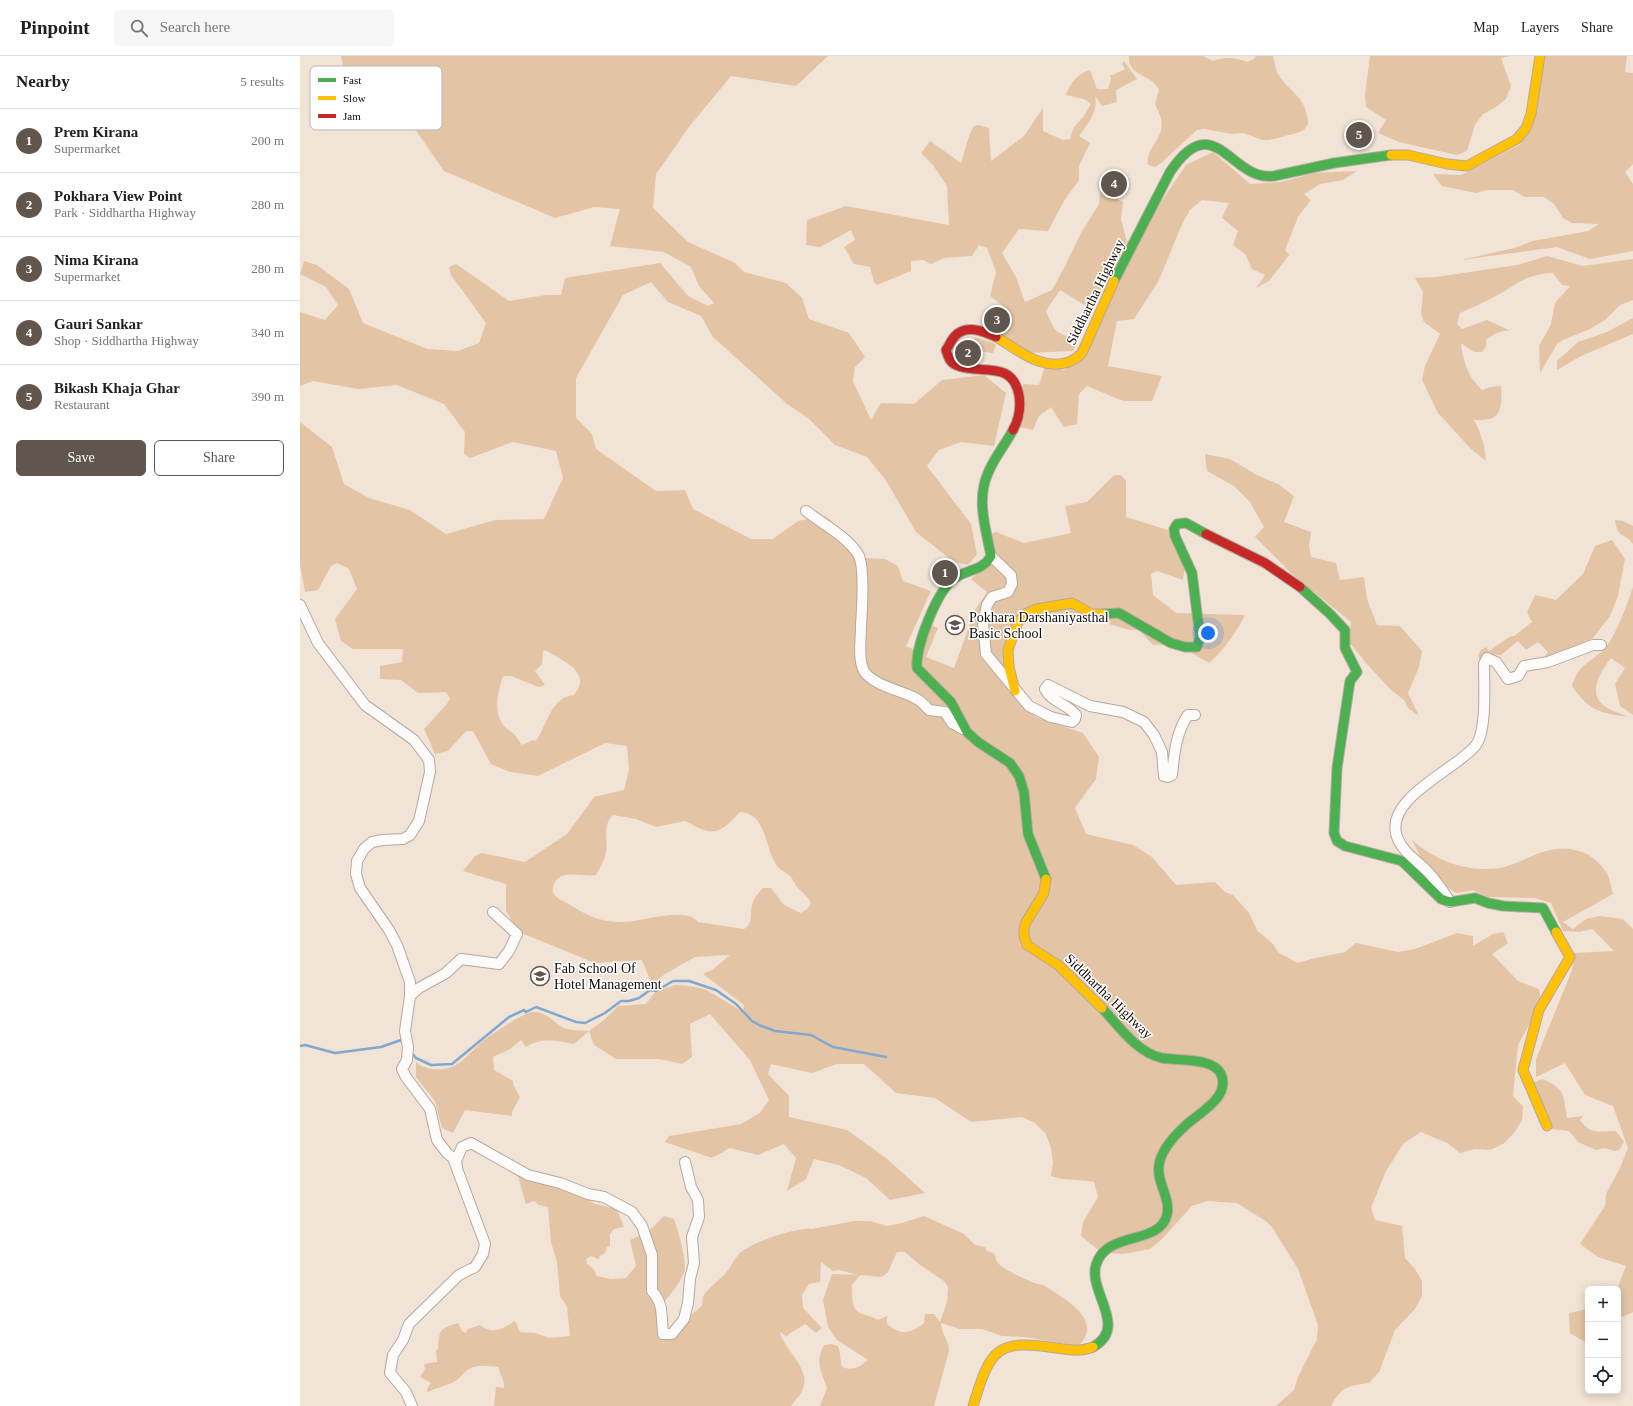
<!DOCTYPE html>
<html lang="en">
<head>
<meta charset="utf-8">
<style>
	:root { --surface:#fff; --page:#f6f6f6; --text:#202124; --muted:#757577; --line:#e0e0e0; --accent:#60564d }
	body { margin:0; font-family:"Times New Roman",serif; background:var(--page); color:var(--text) }
	.controls { position:absolute; right:12px; bottom:12px; display:grid; overflow:hidden; border-radius:6px; box-shadow:0 2px 10px #0003 }
	.controls button { width:36px; height:36px; display:grid; place-items:center; padding:0; border:0; border-bottom:1px solid var(--line); background:var(--surface); color:var(--text); font:20px sans-serif }
	.you { position:absolute; left:908px; top:577px; width:14px; height:14px; margin:-10px; border:3px solid #fff; border-radius:50%; background:#1a73e8; box-shadow:0 0 0 6px #1a73e833 }
	.badge { display:grid; place-items:center; width:26px; height:26px; border-radius:50%; background:var(--accent); color:#fff; font-size:13px; font-weight:700 }
	.pin { position:absolute; translate:-50% -50%; border:2px solid #fff; box-shadow:0 1px 4px #0006 }
	.list { margin:0; padding:0; list-style:none }
	h2 { display:flex; justify-content:space-between; align-items:center; height:52px; margin:0; padding:0 16px; font-size:17px }
	h2 small { font-size:13px; font-weight:400; color:var(--muted) }
	.list li { display:grid; grid-template-columns:26px 1fr auto; gap:12px; align-items:center; box-sizing:border-box; height:64px; padding:0 16px; border-top:1px solid var(--line) }
	.list b { display:block; font-size:15px; white-space:nowrap }
	.list p { margin:0; font-size:13px; white-space:nowrap; color:var(--muted) }
	.list em { font-size:13px; font-style:normal; color:var(--muted) }
	.actions { display:flex; gap:8px; padding:12px 16px }
	.actions a { flex:1; padding:9px 0; border:1px solid var(--accent); border-radius:6px; text-align:center; font-size:14px; color:var(--accent) }
	.actions .main { background:var(--accent); color:#fff }
	.icon { flex:none; width:22px; height:22px; fill:none; stroke:currentColor; stroke-width:2; stroke-linecap:round; stroke-linejoin:round }
	.map { position:relative; flex:none; width:1333px; height:1350px; overflow:hidden }
	header { display:flex; align-items:center; gap:24px; box-sizing:border-box; height:56px; padding:0 20px; background:var(--surface); border-bottom:1px solid var(--line) }
	header strong { font-size:19px }
	nav { display:flex; gap:22px; margin-inline-start:auto; font-size:14px }
	.search { width:280px; height:36px; background:var(--page); display:flex; align-items:center; gap:10px; box-sizing:border-box; padding:0 14px; border-radius:6px; color:var(--muted); font-size:15px }
	main { display:flex }
	aside { flex:1; background:var(--surface) }
	.map>svg:first-child { display:block }
	.green { fill:#e3c5a5; fill-rule:evenodd }
	.lines { fill:none; stroke-linecap:round; stroke-linejoin:round }
	.stream { stroke:#82a8ce; stroke-width:2.5 }
	.street-casing { stroke:#b3a99e; stroke-width:12 }
	.fast-casing { stroke:#b3a99e; stroke-width:11 }
	.slow-casing { stroke:#b3a99e; stroke-width:11 }
	.jam-casing { stroke:#b3a99e; stroke-width:11 }
	.street { stroke:#fdfbf9; stroke-width:10 }
	.fast { stroke:#4caf50; stroke-width:9 }
	.slow { stroke:#ffc107; stroke-width:9 }
	.jam { stroke:#c62828; stroke-width:9 }
	.labels { text-anchor:middle; stroke-width:3; stroke-linejoin:round; paint-order:stroke }
	.street-label { font-size:14px; fill:#120a04; stroke:#fff }
	.poi-label { font-size:14px; fill:#120a04; stroke:#fff; text-anchor:start }
	.key { fill:#fff; stroke:#b8b6b4; stroke-width:1 }
	.key-label { font-size:11px; fill:#120a04 }
</style>
</head>
<body>
<header>
<strong>Pinpoint</strong>
<div class="search"><svg class="icon" aria-label="search" viewBox="0 0 24 24"><circle cx="10" cy="10" r="6"/><path d="M15 15l6 6"/></svg>Search here</div>
<nav><a>Map</a><a>Layers</a><a>Share</a></nav>
</header>
<main>
<aside>
<h2>Nearby<small>5 results</small></h2>
<ul class="list">
<li><span class="badge">1</span><div><b>Prem Kirana</b><p>Supermarket</p></div><em>200 m</em></li>
<li><span class="badge">2</span><div><b>Pokhara View Point</b><p>Park · Siddhartha Highway</p></div><em>280 m</em></li>
<li><span class="badge">3</span><div><b>Nima Kirana</b><p>Supermarket</p></div><em>280 m</em></li>
<li><span class="badge">4</span><div><b>Gauri Sankar</b><p>Shop · Siddhartha Highway</p></div><em>340 m</em></li>
<li><span class="badge">5</span><div><b>Bikash Khaja Ghar</b><p>Restaurant</p></div><em>390 m</em></li>
</ul>
<div class="actions"><a class="main">Save</a><a>Share</a></div>
</aside>
<div class="map">
<svg width="1333" height="1350" viewBox="0 0 1333 1350">
	<rect width="100%" height="100%" fill="#f1e3d5"/>
	<path class="green" d="M41,0h487l-32,30 -65,-10 -42,51 -33,47 -3,34 35,34 47,21 9,9 42,11 16,15 7,21 40,14 16,24 -10,10 -2,14 18,39 10,-17 33,1 28,-24 42,-5 22,18 -12,53 -33,-4 -22,8 -12,16 44,58 6,30 -9,11 -14,-3 -38,-30 -31,-53 -18,-22 -32,-12 -26,-26 -23,-16 -73,-66 -12,-21 -33,-14 -17,-20 -28,13 -47,83v40l16,16 4,15 60,42 29,-1 8,19 58,30h22l25,-18 27,-5 29,23 11,19 20,1 13,7 5,15 28,10 -25,55 11,5 14,-26 7,3 -12,29 28,11 21,-58 12,-18 -16,-13 16,-15 2,-29 7,-3 28,11 47,-10 -6,-27 22,-4 27,-27h7l5,6v36l42,13 17,36 -2,14 -26,-9 -6,3 2,21 23,18 69,2c-9,18 -21,35 -36,48 -20,-12 -32,-20 -56,-18l-14,-15h-9l-55,-16 -57,4 -13,33 9,46 22,20 47,16 16,24 -3,22 -21,29 11,26 47,11 19,12 24,28 39,-3 10,10 8,3 16,18 8,17 16,14 6,9 19,10 13,-4 34,-7 11,-9 42,9 17,-3 42,-16 16,3v10l20,-12 10,-2 5,11 -16,11 26,27 21,8 2,14 -23,42 -5,51 10,10 -1,14 -8,13 -11,11 -13,6 -15,-1 -15,4 -13,-10 -26,-11 -17,11 -18,28 -15,37 4,12 27,6 3,32 10,11 7,12v15l-7,13 -20,21 -16,42 -10,11c-21,3 -27,3 -38,23h-55l18,-16 4,-13 19,-38 1,-14 -20,-56 -26,-42 -5,-5 -30,-19 -30,-2 -15,5 -30,33 -12,10 -27,5 -21,-1 -21,-17 2,-14 15,-25 -4,-15c-15,-3 -27,-1 -43,-6l2,-13 -2,-15 -5,-14 -11,-11 -13,-6 -51,5 -36,-24 -39,-5 -32,-29h-27l-25,9 -41,-9 -3,10 21,22v21l58,13 39,28 39,35 -35,7 -24,-22 -27,-13 -25,-6 -8,20 -19,12 9,-33 -12,-14 -26,11 -28,-7 -18,10 -47,-16 4,-6 72,-12 19,-11 9,-13 -19,-40 -40,-46 -20,10 2,33 -10,7 -23,-5h-43l-22,-14 -5,-14 -15,13c-18,-3 -32,-7 -48,3l-5,-7 -11,9 -17,8 1,13 19,11v3l7,13 -8,15v4l-47,-6 -12,23 -11,-5 -7,-27 -19,-24v-15c9,9 27,9 38,4 11,-5 19,-17 28,-24 8,-7 41,-29 50,-30 14,-1 20,9 30,15 6,4 19,3 27,4l15,-11 14,-14 28,-2 10,-13 20,-6 13,1 16,3 38,23 1,-7 -41,-31 9,-4 18,-15 -35,2 -30,17 -13,11 -10,-25 -47,3 -76,-31 -13,-21v-27l-43,-13 12,-15 7,-3 43,9 42,-28 27,-37 30,-7 5,-20 -2,-24 -22,-3 -67,33 -28,-4 -19,-8 -18,-33h-7l-18,20 -13,3 -11,-25 23,-25 3,-6 -4,-6 -28,1 -17,-13 -21,-1v-13l22,-4 1,-13h-50l-12,-8 -6,-22 22,-30 -8,-20 -12,-6 -6,3 -13,24 -13,2 -5,-27v-143l32,25 12,37 25,14 41,12 36,24 49,-14 49,-1 19,-41 -7,-27 -43,-9 -43,16 -6,-4 1,-22 -21,-28 -47,-19 -39,4 -45,-8 -13,5v-74l25,8 13,-15 -12,-18 -26,-13 4,-13 13,4 32,24 14,34 64,26 31,2 21,-8 7,-20 -35,-48 -2,-8 7,-3 53,37 37,-6h15l4,-17 95,-15 28,33 20,10 6,-3 -15,-17 -8,-19 -27,-15 -54,-6 10,-37 -26,-2 -39,11 -111,-47 -40,-58 -59,-37zM245,594c18,11 48,22 29,45 -23,2 -27,30 -38,46l-3,-1 -11,5c-3,-4 -6,-9 -9,-12 -3,-2 -6,-4 -8,-6 -13,-14 -7,-35 -2,-51h8l28,11 6,-2 -10,-14 7,-7 1,-13zM440,756c28,1 24,39 38,55 4,4 9,6 13,10 2,3 4,7 6,10 5,6 11,9 14,16l-4,6 -6,4 -17,-8 -13,-17h-8c-5,5 -9,10 -11,17 -2,9 1,19 -8,24l-46,-7c-15,-17 -59,2 -80,0 -23,-1 -34,-9 -53,-20 -6,-3 -14,-7 -12,-15 5,-20 30,-9 43,-12 4,-7 8,-14 10,-23 2,-14 -4,-26 7,-37l23,4 20,8 29,-6c28,15 33,15 55,-9z
		M829,0h74l10,5c13,-5 22,-3 35,1l7,-4 1,-2h17c2,6 2,13 5,18 12,19 30,24 30,50l-4,6 -7,3 -28,7h-6l-20,-7 -11,1 -28,-5 -7,1 -36,33 -6,4 -7,-2c-3,-17 18,-28 13,-46 -1,-5 -4,-10 -6,-15l4,-14c-6,-16 -32,-13 -30,-34z
		M1070,0h141l-10,2 10,28 -5,13 -10,8 -13,7 -8,11 -8,26 -10,4 -58,-13 -21,-9 8,-13 -20,-13 -1,-12z
		M1243,0h84l-2,16 8,1v91l-8,8 8,12v67l-43,8 -33,-12 -96,13 53,-12 19,-7 55,-10 11,-7 -27,-1 -9,-5 -9,-14 -10,-7h-19l-12,-7h-26l-11,3 -34,-7 -9,-12 28,1 60,-31z
		M824,5l13,18 -21,11 1,12 -15,4 -7,-10c4,15 -8,29 -16,40l11,7 -11,23v14l-15,21 -16,30 -29,-2 -17,24 14,24 9,25 27,-12 12,-22 17,-35 18,-29 1,-14 23,12 -2,17 6,23 -36,67 -31,-19 -14,21c10,23 9,22 33,28l-6,12 -46,2 -26,-16 6,-12 6,-8 -1,1 -10,-13 -12,-9 6,-24 -9,-24 -8,-3 -7,11 -28,2 -13,6 -8,-4 -12,1v10l-34,14 -3,-3 -4,-15 -16,-3 -10,-17 11,-7 -4,-10 -31,17 -14,-2 1,-25 39,-14 103,19 -2,-39 -14,-21 -12,-12 9,-12 31,22 9,-30 4,-7 4,-1 11,3 2,33 33,-25 19,-28v23l20,9 7,-1 4,-12 10,-11 7,-12 -7,-5 -18,-4c4,-13 12,-21 24,-25l7,19h11l3,-10 -1,-4h3l12,-6 -3,-5z
		M913,96l37,32 31,-2 33,-9 43,-2 -14,9 -23,4 -16,10 7,6 -13,17 -13,33 4,5 -20,26 -13,7 9,-13 -13,-6 -7,-15 -12,-9 5,-14 -16,-13 7,-15 -27,-3 -12,10 -8,14 -23,56 -25,39 -17,2 -9,45 54,10 -10,25h-29l-36,-15 -8,8 -2,30 -13,3 -13,-20 -12,9 -6,14 -14,-3 4,-43 16,1 6,-19 20,4 96,-168 25,-37z
		M1247,200l36,10 50,-7v41l-13,5 -15,15 -15,9 -27,11 -6,4 -17,29 -1,-27 12,-22 4,-21 15,-17 -8,-1 -9,-12c-28,1 -37,12 -59,24 -11,6 -23,11 -34,16l-3,11 5,5 25,-9 24,11c-11,-1 -17,3 -25,9v6l-4,6h-8l-13,-9c2,19 7,34 21,47l8,-3 11,-1c1,10 2,31 -12,33 -5,1 -10,1 -15,1 7,13 11,26 12,41l-16,-13 -32,-35 -16,-33 3,-14 15,-32 -16,-12 -3,-8 2,-22 -8,-14 21,-1 81,-12z
		M1333,262v16l-52,22 -24,14v-9l21,-19 29,-10z
		M678,282l18,6 -3,9 -29,-4 -3,-6 4,-3z
		M905,398l25,5 25,15 23,10 16,12 -10,26 27,10 -2,14 2,11 25,6 4,17 24,-3 3,22 10,26 23,1 22,25 -3,16 -11,26 11,23 -11,-8 -4,-8 -13,-10 -25,-27 -17,-21 2,-20 -59,-48 -37,-37 9,-10 -14,-25 -16,-16 -27,-15z
		M1315,464l8,1 10,5v18c-10,-13 -15,-5 -18,-24z
		M1312,484l13,19 -7,37 -8,20 -17,22 -51,22 6,-8 -10,-10 -12,8 -8,-9 -17,14 -17,-1 -3,8 -3,-6 2,-5 6,-4 3,4 22,-15h3l18,-14 -5,-10 8,-17 21,5 27,-26 12,-28z
		M1333,531v128l-13,-9 -5,-22 10,-16 -14,-10c-9,12 -24,33 -8,47 6,5 17,8 25,12 -28,-4 -39,-6 -56,-31 6,-23 20,-23 34,-39 10,-12 22,-45 27,-60z
		M1112,784c22,19 48,30 78,29 16,0 32,-9 47,-15 27,-10 53,-7 70,19 3,6 4,15 6,21l-50,28 10,7 13,-10 14,-3 23,3 10,10v383l-11,5 -4,-1v-27h-1l9,-23 -28,-9 -18,-13 25,-38 1,-12 14,-26 8,-20 -15,-42 -28,-11 -20,-32 -29,14v-18l36,-89 2,-17 40,-2 -22,-22 -13,3 -16,-1 -12,-28 -16,-5 -47,-1 -15,-7 -17,3 -12,-8 -20,-20z
		M1242,1023c24,10 21,15 25,39l16,-2 -3,4c10,15 20,11 36,11l8,11 -5,8 -4,1 -11,-3 -8,2 -18,-8 -9,-11 -18,-2 -18,-46z
		M217,1117l63,22 15,9 22,5 7,18 -10,2 -4,5v12l-3,1 -2,6 -4,2 -3,4 -7,-3 -5,3 1,5 6,4 4,8 14,3 15,-1 10,-12 -6,-26 18,-8 16,-16 10,3c4,12 14,43 10,54 -5,12 -14,21 -21,31l5,34 19,-20 15,-12c1,-2 0,-6 1,-9 2,-6 16,-17 21,-22 6,-6 9,-14 14,-20 10,-12 59,-28 74,-26l42,-8h16l17,5 15,-3 22,-7 40,18 11,11 10,2 2,4 7,2c1,3 2,8 4,10 4,6 37,22 45,22 19,12 63,35 35,61l-54,-9 -22,-1 -20,-7h-22l-19,-6c0,11 8,17 8,28l-15,55h-114l7,-18c-6,-16 -12,-27 -3,-43l7,-1 7,2c3,8 2,14 4,21 11,4 18,0 26,-7l-31,-20 -9,-13 -5,-27 9,-26 26,1 -19,-5 -6,1 -12,-9 -1,20 -11,2 -7,11 1,13 19,20 -6,5 -11,-9 -19,12 -6,-4c4,19 33,37 22,59 -2,5 -8,10 -11,15h-297l2,-19 8,1v-5l-6,-16c-11,-1 -25,-4 -34,6 -4,4 -6,7 -12,10 -8,3 -16,5 -24,9l-1,-3 4,-6 -11,-6 5,-8 -1,-5 13,-2 -1,-12 2,-1c1,-19 2,-21 20,-26l4,8 4,2 2,-4 12,-4c14,10 22,4 35,-4l5,11 15,1 15,5 20,-2 -3,-29 -7,-11 -3,-34 -6,-20 -3,-35 -9,-2 -5,-4 -8,3zM597,1196h8l15,13 24,16 4,6 -1,15 -7,20 -6,-8h-9l-1,9c-14,11 -22,13 -37,1v-8l-9,4c-6,-4 -12,-4 -18,-7 -9,-4 -8,-19 -8,-28l8,-10 22,2 6,-5z
		M1288,1253v35l-18,-11 -1,-20z"/>
	<g class="lines">
		<path class="stream" d="M0,990l5,-1 30,8 46,-6 20,-7 3,4
			M111,996l5,6 15,7 21,-1 57,-47 15,-7 2,2 10,-5 40,15 9,1 20,-10 16,-12h8l10,-3 11,-8 6,1 17,-10h16l27,9 20,14 16,17 7,4 16,6 36,4 22,12 53,10"/>
		<defs>
			<path id="street" d="M506,455c17,13 40,25 52,43 7,11 4,57 3,72 0,14 -3,30 2,43 6,15 39,22 52,29 6,3 10,7 14,12l16,2 7,11 11,6
				M691,500l20,19 1,9 -4,8 -16,5 -5,8 -4,19 3,30 43,52 22,11 21,5 3,-3 1,-4c-8,-11 -25,-13 -31,-26l3,-4 42,21 33,6 21,10 10,13 8,17 2,24 4,1 4,-2c2,-20 4,-43 16,-60h7
				M0,549l18,38 47,62 49,35 15,20 1,12 -11,49 -9,14 -7,4 -20,1 -11,2 -8,7 -7,12 -1,13 4,14 29,42 8,15 13,37v14l-5,35 3,16 -1,13 -5,9 4,8 24,32 7,31 10,13 6,5 32,86 -2,10 -8,13 -16,8 -50,49 -6,16 -10,15 -3,18 16,19 6,14
				M1150,846c-6,-10 -13,-20 -21,-29 -11,-12 -26,-20 -32,-36 -14,-39 61,-68 79,-92 11,-15 8,-62 8,-81l3,-6 9,4 12,17 10,-3 6,-10 24,-4 45,-17h8
				M110,940l9,-8 27,-15 15,-14 38,5 10,-13 8,-17 -24,-22
				M157,1111l-1,-6 6,-14 9,-4 57,32 32,8 28,11 16,3 28,15 10,14 10,29v36c12,13 9,25 11,43h9l12,-15 4,-16 2,-24 4,-16 -2,-26 7,-20 -1,-17 -7,-13 -6,-25"/>
			<path id="fast" d="M814,225l56,-109c45,-67 60,10 104,4l60,-13 57,-8
				M713,374c-8,15 -19,28 -25,43 -12,27 -2,56 3,83 -8,15 -24,13 -36,22 -18,12 -40,69 -38,90l34,34 16,30 11,10 32,21 9,13 5,16 4,42 18,45
				M1000,531l30,27 15,16v18l12,24 -7,9 -13,87 -3,65 3,8 8,5 57,15 39,38 9,3 25,-4 13,5 15,3 40,2 13,24
				M803,558l16,-1 52,30 14,4h12l3,-10 -8,-64 -17,-37 -1,-7 3,-5 9,-1 20,11
				M793,1291c36,-20 -5,-55 3,-82 10,-35 63,-19 71,-50 4,-17 -11,-33 -8,-50 2,-15 16,-30 27,-40 13,-12 45,-28 35,-51 -8,-17 -44,-13 -59,-16 -25,-5 -44,-33 -60,-50"/>
			<path id="slow" d="M1091,99h17l39,9 20,2 50,-27 9,-11 5,-14 9,-58
				M696,281c23,13 44,34 73,25 6,-3 11,-5 14,-11l31,-70
				M715,635l-6,-24 -1,-17 10,-28 9,-9 9,-4 36,-6 20,11h11
				M746,823l-2,14 -18,29 -2,7v7l3,9 31,20 44,43
				M1247,1070l-24,-56 16,-60 31,-53 -14,-25
				M673,1350c17,-55 22,-68 83,-58 13,2 24,4 37,-1"/>
			<path id="jam" d="M696,281c-13,-6 -30,-13 -41,-1 -4,4 -6,10 -9,14 2,6 3,12 10,15 22,11 56,-7 63,30 2,12 0,24 -6,35
				M906,478l59,29 35,24"/>
		</defs>
		<use href="#street" class="street-casing"/>
		<use href="#fast" class="fast-casing"/>
		<use href="#slow" class="slow-casing"/>
		<use href="#jam" class="jam-casing"/>
		<use href="#street" class="street"/>
		<use href="#fast" class="fast"/>
		<use href="#slow" class="slow"/>
		<use href="#jam" class="jam"/>
	</g>
	<defs>
		<symbol id="school-ring" viewBox="-11 -11 22 22"><circle r="9.5" fill="#fff" stroke="#60564d" stroke-width="1.5"/><path d="M0-5L7-2L0 1L-7-2ZM-4 1L0 2.5L4 1V4Q0 6-4 4Z" fill="#60564d"/></symbol>
		<symbol id="university-ring" viewBox="-11 -11 22 22"><circle r="9.5" fill="#fff" stroke="#60564d" stroke-width="1.5"/><path d="M0-5L7-2L0 1L-7-2ZM-4 1L0 2.5L4 1V4Q0 6-4 4Z" fill="#60564d"/></symbol>
	</defs>
	<g fill-rule="evenodd">
		<use href="#school-ring" x="644" y="558" width="22" height="22"/>
		<use href="#university-ring" x="229" y="909" width="22" height="22"/>
	</g>
	<g class="labels">
		<g class="street-label">
			<text transform="translate(795 236) rotate(-64)" y="5">Siddhartha Highway</text>
			<text transform="translate(809 940) rotate(44)" y="5">Siddhartha Highway</text>
		</g>
		<g class="poi-label">
			<text x="669" y="566">Pokhara Darshaniyasthal<tspan x="669" dy="16">Basic School</tspan></text>
			<text x="254" y="917">Fab School Of<tspan x="254" dy="16">Hotel Management</tspan></text>
		</g>
	</g>
	<rect x="10" y="10" width="132" height="64" rx="6" class="key"/>
	<rect x="18" y="22" width="18" height="4" fill="#4caf50"/>
	<rect x="18" y="40" width="18" height="4" fill="#ffc107"/>
	<rect x="18" y="58" width="18" height="4" fill="#c62828"/>
	<g class="key-label">
		<text x="43" y="28">Fast</text>
		<text x="43" y="46">Slow</text>
		<text x="43" y="64">Jam</text>
	</g>
</svg>
<div class="controls">
<button>+</button>
<button>−</button>
<button><svg class="icon" aria-label="locate" viewBox="0 0 24 24"><circle cx="12" cy="12" r="6"/><path d="M12 2v4M12 18v4M2 12h4M18 12h4"/></svg></button>
</div>
<div class="you"></div>
<div class="pin badge" style="left:645px;top:517px">1</div>
<div class="pin badge" style="left:668px;top:297px">2</div>
<div class="pin badge" style="left:697px;top:264px">3</div>
<div class="pin badge" style="left:814px;top:128px">4</div>
<div class="pin badge" style="left:1059px;top:79px">5</div>
</div>
</main>
</body>
</html>
